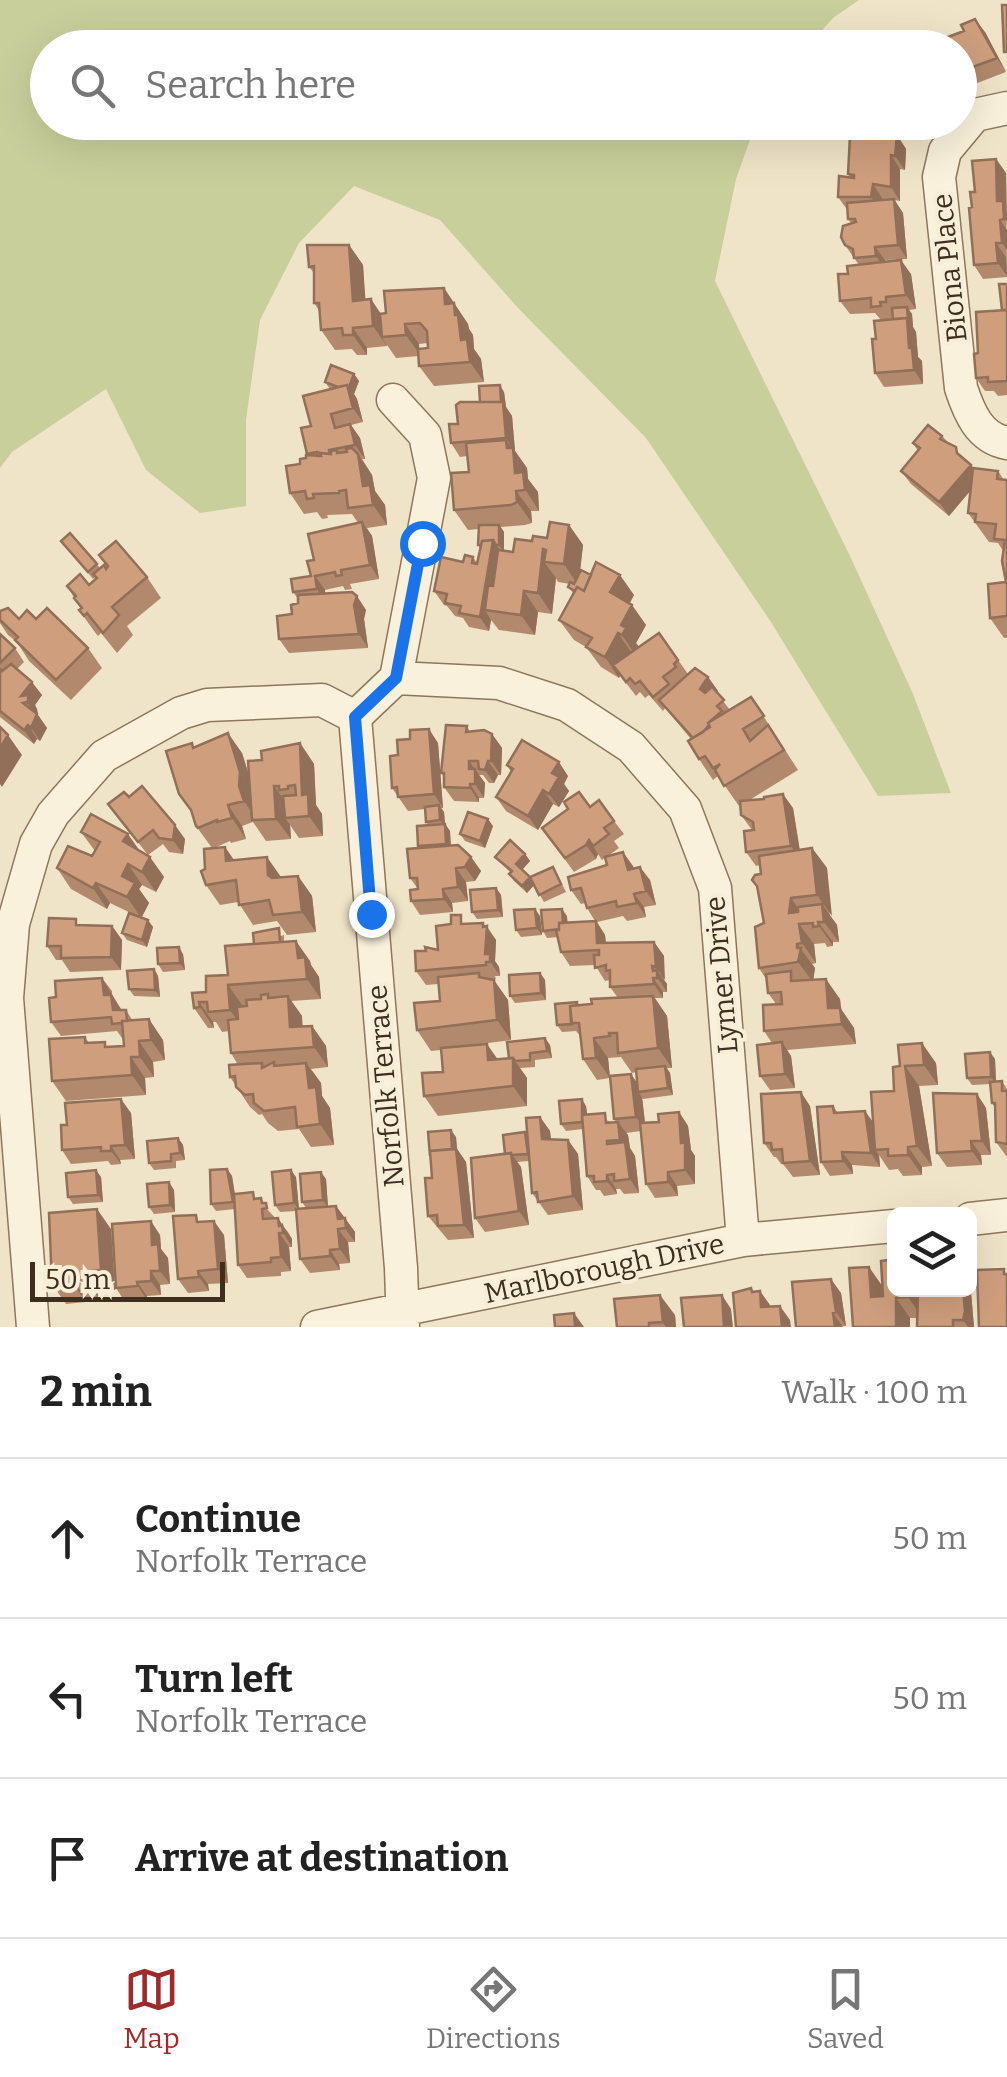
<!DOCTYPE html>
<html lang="en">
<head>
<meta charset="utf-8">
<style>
	:root { --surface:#fff; --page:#f2f2f2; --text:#222; --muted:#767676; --line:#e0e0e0; --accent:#9e2a2b }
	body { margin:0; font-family:Bitter,serif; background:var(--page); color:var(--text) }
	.controls { position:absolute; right:30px; bottom:30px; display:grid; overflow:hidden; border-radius:15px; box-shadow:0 10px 40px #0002 }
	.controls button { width:90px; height:90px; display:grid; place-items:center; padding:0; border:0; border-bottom:2px solid var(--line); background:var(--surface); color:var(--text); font:50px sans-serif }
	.scale { position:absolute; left:30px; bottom:25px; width:195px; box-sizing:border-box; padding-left:10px; border:5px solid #3d2e20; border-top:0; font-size:28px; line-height:35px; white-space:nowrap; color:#3d2e20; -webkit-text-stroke:8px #f7eed8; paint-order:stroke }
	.stop { position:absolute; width:30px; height:30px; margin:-22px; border:8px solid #1a73e8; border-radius:50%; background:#fff }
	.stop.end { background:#1a73e8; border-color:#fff; box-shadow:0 2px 10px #0008 }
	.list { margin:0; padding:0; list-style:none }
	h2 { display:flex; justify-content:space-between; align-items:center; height:130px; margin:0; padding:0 40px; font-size:42px }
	h2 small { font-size:32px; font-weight:400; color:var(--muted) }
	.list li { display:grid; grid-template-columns:65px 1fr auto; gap:30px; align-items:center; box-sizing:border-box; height:160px; padding:0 40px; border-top:2px solid var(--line) }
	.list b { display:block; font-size:38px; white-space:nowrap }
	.list p { margin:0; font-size:32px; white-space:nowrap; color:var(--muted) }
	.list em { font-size:32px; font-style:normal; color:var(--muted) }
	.icon { flex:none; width:55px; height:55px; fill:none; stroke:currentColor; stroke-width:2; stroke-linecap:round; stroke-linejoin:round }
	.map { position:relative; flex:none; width:1007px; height:1327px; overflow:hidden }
	.search { position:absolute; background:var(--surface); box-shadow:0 10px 40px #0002; left:30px; right:30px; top:30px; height:110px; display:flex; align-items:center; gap:25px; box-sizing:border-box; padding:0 35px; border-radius:55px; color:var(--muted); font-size:38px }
	.sheet { height:610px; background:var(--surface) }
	nav { display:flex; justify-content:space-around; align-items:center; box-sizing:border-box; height:140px; border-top:2px solid var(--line); background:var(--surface); font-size:28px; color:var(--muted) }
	nav a { display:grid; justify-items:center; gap:5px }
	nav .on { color:var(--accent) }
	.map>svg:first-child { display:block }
	.grass { fill:#c9cf9b }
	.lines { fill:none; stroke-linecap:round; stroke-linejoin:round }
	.minor-casing { stroke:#8d765c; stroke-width:35 }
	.minor { stroke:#faf1dc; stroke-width:32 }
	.wall { fill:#b2896c; fill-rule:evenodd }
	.shaded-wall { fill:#916f58 }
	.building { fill:#cf9f7d; stroke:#916f58; stroke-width:2.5 }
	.route { stroke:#1a73e8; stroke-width:12 }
	.labels { text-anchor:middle; stroke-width:8; stroke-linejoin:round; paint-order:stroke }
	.street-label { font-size:28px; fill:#3d2e20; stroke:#f7eed8 }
</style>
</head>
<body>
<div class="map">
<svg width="1007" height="1327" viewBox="0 0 1007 1327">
	<rect width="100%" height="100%" fill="#f0e4c8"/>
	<path class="grass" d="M0,0h859l-26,18 -26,29 -759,1v74l708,1 -20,56 -21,102 135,275 63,138 38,99 -73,3 -109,-177 -123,-181 -128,-130 -78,-88 -86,-34 -55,57 -39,77 -14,100v86l-46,7 -54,-43 -40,-81 -94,63 -12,16z"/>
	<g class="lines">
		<defs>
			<path id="minor" d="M1007,108l-32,7 -30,36 -6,26 22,211c8,24 18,50 46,55
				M396,678l103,5 68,22 64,42 54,62 30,79 28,352
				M355,717l46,551 2,59
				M355,717l41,-39 38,-200 -9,-43 -32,-35
				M970,1219l37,-4
				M33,1327l-26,-329 6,-74 23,-80 17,-30 51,-58 77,-43 26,-8 115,-5 33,17
				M317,1327l426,-87 151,-14"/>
		</defs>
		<use href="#minor" class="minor-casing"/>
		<use href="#minor" class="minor"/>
	</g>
	<path class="wall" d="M985,32l21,40 -34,13 -4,-6 -8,3v-34z
		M897,135l9,14 -1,21 -5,-1v32l-6,-1 9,13 4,46 -22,1v2l26,12 5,35 -7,1 3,4 1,13 3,5 2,25 4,4 1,23 -39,3 -9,-14 1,-34 5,-19 -6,-7 -25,1 -10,-13 8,-27 11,-9 -14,-20 6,-22 -3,-4v-8l-10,-14 12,-20 -2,-3 25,-37z
		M996,159l10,14 1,104 -24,2 -9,-14 -2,-58z
		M349,245l14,20 2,35 16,13h5l58,-25 24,36 1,5 4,6 1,14 7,10 3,23 -50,4 -15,-20v-10l-23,2 -9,-13v1l-20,2v7h-10l-5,-6 -17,1 -14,-20 -1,-18 -6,-9v-30l-5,-6zM428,343v5l-9,1v-5z
		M1007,284v111l-9,1 -4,-5h-9l-9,-13 2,-25 24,-43z
		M354,374l5,7 -5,13 3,5 6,23 -12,3 9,13 5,21h-3l10,16 3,16 10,14 2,20 -20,3 5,8 7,43 -29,5 2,5 -7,1 -2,-4 -18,4v3l41,17 -2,9 4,29 -79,5 -10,-14 19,-36v-4l-5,-7 18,-16 3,-16 44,-37 -6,-9 -25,1 1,3 -6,1 -5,-7 -13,2 -14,-21 10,-29 9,-8 2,-30 19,-37 -5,-7z
		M504,392l2,15 6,9 3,35 12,17 1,11 10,13 1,19h-8l1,12 -7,2 -24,2 3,5v18l9,2 19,-11 15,-3 22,-13 14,20 -3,29 54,21 -4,8 16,22 -10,18 3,4 20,-14 29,41 20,3 10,14 -1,2 13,17 21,-13 47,73 -50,31 45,7 7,42 12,-2 15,20 3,48 7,9 2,17h-6v4l-6,1 -2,-4 -11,1 2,19 -4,1 3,4 -2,12 27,19 1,10 13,19 2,16 -69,6 4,6 4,32 -25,2 -10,-14 12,-33 -8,-12 12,-27 -8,-11 -2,-14 -7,-11 5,-45 -4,-58 -4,1 -10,-14 6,-22 -11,-15 -1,-10 -1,1 -21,-30 -5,4 -14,-21 -8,-20 -26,-31 -2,3 -14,-16 -4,3 -5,-6 -4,4 -16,-21 -1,3 -18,-11 -15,-20 -12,-7 -15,-20 15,-26 -6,-7 2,-3 -12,-2 -2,-4 -4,36 -14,-2 -3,23 -36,-5 -8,-10 -2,11 -20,-4 -6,-9 -8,-2 -8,-10 -3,-1 -10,-14 29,-29 10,-5 4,6 3,-15 -2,-3 1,-16 -11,1 -14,-20 15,-38 -2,-16 -7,1 -9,-14 7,-19 22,-22z
		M942,436l31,32 25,3 6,9h3v158h-3l-14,-20 16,-36 -2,-30 -6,-9 -9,-1 -21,-29 3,-23 -22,26 -38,-32 -10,-13 17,-20 -5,-8z
		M70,533l30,35 6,1 2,-2 -9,-12 48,22 14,21 -34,28 6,9 -16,18 -16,-20 -3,3 -4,-5 -15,-21 2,-1 -14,-23 22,-1 7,-7 -1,-1 -2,2 -32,-38z
		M0,611l19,8h17l52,29 14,20 -31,32 -42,-39 -12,-19 -9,-7 -8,-12z
		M0,634l15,14 9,14 -7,7 25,26 -7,10 2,4 1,6 9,13 -7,13 -3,-2 -3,5 -34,-27z
		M467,726l3,6 22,2 10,14 -1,27h-3l-4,8h-5l-6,-8h-4l6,8 -1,15h-5v4l-25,-1 -10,-14v-10l-3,-4z
		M192,743l2,4 48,6 7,22 13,-15 38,-17 14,21 2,41 6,9 1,22 -24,2 -9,-13 1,14 -25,2 -13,-19 -11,4 4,13 -15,4 -1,-2 -16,7 20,12 47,17 17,-1 14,20 4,36 -29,3 -10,-14 -24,4 -15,-23 -18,3 -14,-20 -1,-16 7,-21 -16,-22z
		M438,743l5,65h-2l3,4 1,12 5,7 1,15 20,11 10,14 -6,10 -9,1 2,19 -16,2 1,9 -33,3 -9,-14 7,-12 -8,-11 10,-30 -2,-2 10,-21 -2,-3 -1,-13 -17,2 -16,-23 6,-33z
		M507,765l61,11 -4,8 5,7 -10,16 -6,-3 -15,26 -32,-19 -10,-14 15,-25z
		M129,797l56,42 -2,15 -14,-2 -6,-8 -15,11 16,22 -8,15 -14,-7 -3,4 10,14 -7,14 11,10 -6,20 -20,-7 -5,-7 15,-17 -27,-13 -3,6 -36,-20 -14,-21 35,-12 3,-5 -14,-19 58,18 9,5 -40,-51z
		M590,807l24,14 10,13 -10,7 5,7 -11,8 25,10 1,2 16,12 6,25 -12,2 2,10 -19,4 -4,-5 -26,6 8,13 1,8 48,-1 10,14v24l3,4v8h-4v6h-8l12,18 5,52h-5l3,5 3,22 -30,4 -1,-2 3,26 14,-1 20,-10 9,14 3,24 4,6v28l-18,2 1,10 -23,2 -9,-14 -5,-53 -15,2 2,2 2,13 5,8 4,37 -15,1 -4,-5h-4l1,5 -13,2 -4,-6h-4l-9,-14 -4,-47 -17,2 -5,-7 25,-18 1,8 25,8h4l-2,-3 23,-37 -1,-10 -4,1 -11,-16 -13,1 2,20 -13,2 -14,-21 -2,-22 -5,-6 -14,1 -5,-7 20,-23 2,3 13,-1 26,-6 -8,-11v-7l-5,1 -10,-16 -25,1 -9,-14 -3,-15 -11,1 -4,-7 24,-15v7l28,-2 -8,-13 -2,-5 -4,1 -10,-14 36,-25 -2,-7 -3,2 -4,-6 -2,5 -22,13 -32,-44z
		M493,826l-8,22 -20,-7 -5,-7z
		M525,854l5,7 -8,9 9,9 26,-5 9,18 -22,10 -10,-17 -7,8 -13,-12 -5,-7 1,-2 -15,-15z
		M496,888l5,7 2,22 -26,2 -5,-7z
		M540,916l2,19 -21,2 -5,-7z
		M467,924l20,2 9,14 -1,21 4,6 1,9h-5l1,3h-4l16,21 3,40 -39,5 26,14 11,-1 41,-13 2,13 -17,2v7l-15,1 7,10v28l-89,10 -14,-20 19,-24 -2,-22 -10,1 -14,-21 23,-29 -2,-17 -12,1 -10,-14z
		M81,925l31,1 10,14 -1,30 -51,2 -8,-12h-6l-9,-14z
		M284,935v7l26,19 1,4 8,12 2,22 -30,2 11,15v10h10l14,20 2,21 -17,2 10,14 1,13 8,12 4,37 -23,2 -12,-18 -21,2 -10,-8 -6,-9 -3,1 -9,-8 -20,-30 8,-12 -7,-12 -2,-22 -7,1 -6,-10h-3l1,6h-6l-14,-20 12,-16 22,-17 26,-31z
		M183,954l2,16 -22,2 -5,-8z
		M154,969l4,7 2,21 -26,-1 -5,-7z
		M540,973l5,7 1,20 -31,3 -5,-7z
		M102,978l10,13v5l9,14h5l7,11 30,19 2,20 -12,2 1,15 -9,1 1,17 -80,6 -14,-20 33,-44 4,6 20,4 15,-1v-8h-2l-5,-7 -56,5 -10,-14 5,-25z
		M995,1059l1,23 6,-1 5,8v68l-11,-15 -1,-34 -3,-5 -2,-19 -18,1 -5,-7z
		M936,1063l2,22 -19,1 13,80 -10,1v8l-19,1 -5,-7 -9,1 -10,-15 1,12 -28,-2 1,9 -23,2 -9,-14 12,-56 5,7 27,-2 8,12 21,-32 -1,-24z
		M977,1094l9,14 5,47h-10l1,10 -35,2 -10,-14z
		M810,1106l10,69 -27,2 -10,-13h-2l-5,-7h-2l-10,-14z
		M131,1113l4,46 -15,1 1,4 -10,1 -3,-4 -37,3 -9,-14z
		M540,1117l10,14 1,8 17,1 10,14 5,56 -35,5 -16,-22 -3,-32 -12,1 4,5 8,58 -44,7 -10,-14 30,-64 22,-19z
		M456,1137l1,12 9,13 8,76 -26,2 -20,-24 4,-38z
		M178,1138l5,7 2,15 -9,1v7l-22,2 -5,-7z
		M227,1169l5,7 3,18 22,4 31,34 4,7v8h-3l2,24 -10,1v4l-34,2 -9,-13 -3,-56 -19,2 -5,-7z
		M101,1177l2,25 -30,2 -5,-7z
		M296,1177l3,32 7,-1 -4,-6 24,-23 2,27h8l19,26v10h-7l2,21 -11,1 1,6 -30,3 -10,-14 -4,-48 -16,1 -5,-7z
		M174,1190l1,22 -21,2 -5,-7z
		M201,1222l23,13 4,48 -20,1 1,7 -21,2 -10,-14z
		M111,1229l4,61 -17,2v5l-12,1v4l-20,2 -14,-20z
		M160,1235l1,14 7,9 2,26 -10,1 1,10 -14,1v4l-22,2 -9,-14z
		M869,1267l13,19 12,4 76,-1 1,3 3,35h-57v-9h-7v9z
		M841,1293l5,33 -50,1z
		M675,1315l1,12h-59z"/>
	<path class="shaded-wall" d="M975,19l10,13 21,40 -9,-14z
		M911,122h10l-6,7z
		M897,135l9,14 -1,21 -10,-14z
		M891,155l9,14v32l-9,-14z
		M996,159l10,14 1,50 -10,-22z
		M873,184l9,14 -1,13 -10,-14z
		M894,199l9,14 4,46 -9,-14z
		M1000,220l7,10v20l-5,-7z
		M996,243l10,14 1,19 -9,-13z
		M349,245l14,20 4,56 -14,-20z
		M875,247l10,13 1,10 -10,-14z
		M901,260l10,14 5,35 -10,-14z
		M444,288l24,36 1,5 4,6 1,14 7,10 3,23 -14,-20 -25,-58z
		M371,299l14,21 -3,17 5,9 -14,-20z
		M907,307l5,7 1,13 3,5 2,25 4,4 1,23 -9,-14 -5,-22z
		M405,324l14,20 1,11 -14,-20z
		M353,328l14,20v7l-14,-20z
		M354,374l5,7 -5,13 3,5 6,23 -10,-14 -5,-17z
		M500,385l4,7 2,15 6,9 3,35 12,17 1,11 10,13 1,19 -24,-38 -8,-25 -1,-8 7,10 -7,-12z
		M350,424l10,14 5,21 -10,-14z
		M358,454l14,21 3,16 10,14 2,20 -14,-20 -10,-19z
		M971,465l9,14 -31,37 -10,-14z
		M516,491l15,20 1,12 -15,-21z
		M362,522l10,14 7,43 -9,-14z
		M499,525l5,7v20l-5,-7z
		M569,525l14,20 -5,40 -14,-21z
		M493,540l10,14 -18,56 6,10 -2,11 -9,-14z
		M543,549l9,14 -8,-1 12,16 -4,36 -14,-21z
		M620,575l14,20 -10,18 -14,-21z
		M315,576l10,14 1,13 -9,-14z
		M524,591l14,21 -3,23 -14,-20z
		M357,596l9,14 -2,9 4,29 -9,-14 -5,-29z
		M632,605l14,20 -10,18 4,5 -4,8 -14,-21 -1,-10z
		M618,633l14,20 -19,12 7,10 -1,3 -14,-21z
		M708,677l10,14 -8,12 -10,-14z
		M32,682l10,13 -7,10 2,4 1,6 9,13 -7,13 -9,-13 6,-13 -16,-19z
		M28,725l9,14 -3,5 -10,-14z
		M429,729l9,14 5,65 -9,-14z
		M228,733l14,20 12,39 -1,14 5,15 -14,-20 -5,-15z
		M492,734l10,14 -1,27 -10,-14z
		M8,735l14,20 -20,32 -2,-3v-36z
		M300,743l14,21 2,41 6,9 1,22 -14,-20 -7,-21z
		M469,761l16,22 -1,15 -9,-14 -6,-15z
		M488,761l10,14 -4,8 -9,-13z
		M559,762l9,14 -4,8 5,7 -10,16 -10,-13 3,-21z
		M470,784l9,14v4l-9,-14z
		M274,786l15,21 -4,11 5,7 1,14 -15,-20z
		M543,790l10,14 -15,26 -10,-14z
		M783,794l10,14 8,52 -10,-14z
		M228,805l14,21 4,13 -14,-21z
		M439,805l5,7 1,12 5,7 1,20 -5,-7 -1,-17 -5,-7z
		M488,819l5,7 -8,22 -5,-7z
		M175,825l10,14 -2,15 -10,-14z
		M128,834l14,20 -19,-13z
		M589,840l9,14 -2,5 -10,-14z
		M225,847l14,20 -13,-6z
		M812,848l15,20 5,48 -15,-21z
		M623,852l10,14 4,18 -9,-14z
		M525,854l5,7 -9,10 -5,-7z
		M150,857l14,20 -8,15 -14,-20z
		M267,857l14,20 1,18 -14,-20z
		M471,857l10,14 -6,10 -10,-14z
		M128,864l14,21 -3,4 10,14 -8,15 -14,-21 -5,-21z
		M640,867l10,13 6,25 -10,-14z
		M456,868l10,14 2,19 -10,-14z
		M298,876l14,20 4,36 -14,-20z
		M530,877l5,7 -8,9 -5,-7z
		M96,883l14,20 -3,6 -14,-21z
		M496,888l5,7 2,22 -5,-7z
		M443,889l9,14 1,9 -9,-13z
		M634,894l10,13 2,10 -9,-14z
		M791,898l14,20 -6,6 15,20 2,19 -14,-20 -13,-30z
		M822,904l15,21 2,17 -15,-20z
		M535,909l5,7 2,19 -5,-7z
		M562,909l5,7 2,20 -5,-7z
		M148,920l5,7 -6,20 -5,-7z
		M596,921l9,14 2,22 -10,-14z
		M818,922l15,20v4l-14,-20z
		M483,923l13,17 -1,21 4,6 1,9 -15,-22z
		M112,926l10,14 -1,30 -10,-13z
		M296,941l14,20 1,4 8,12 2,22 -14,-20 -9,-21z
		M654,942l10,14 1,24 -9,-13z
		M797,944l18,24 -2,14 -15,-20z
		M179,947l4,7 2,16 -5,-7z
		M652,966l5,8v-4l10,14v8l-14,-21z
		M154,969l4,7 2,21 -5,-7z
		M540,973l5,7 1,20 -5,-7z
		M102,978l19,31 1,15 -18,-29z
		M653,978l10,14v6l-9,-14z
		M826,979l14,20 1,10 13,19 2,16 -28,-36z
		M494,980l14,20 3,40 -14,-20z
		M228,985l14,20 2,25 -14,-20z
		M288,996l14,20 2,32 -14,-21z
		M653,996l14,20 5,52 -14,-20z
		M199,1002l14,20 1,6 -14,-21z
		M149,1019l14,21 2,20 -14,-20z
		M312,1026l14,20 2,21 -14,-20z
		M545,1038l5,7 2,13 -5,-7z
		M594,1038l14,20 2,20 -14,-20z
		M139,1041l14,21 1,15 -14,-20z
		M782,1042l9,14 4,32 -10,-14z
		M922,1043l14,20 2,22 -14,-20z
		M487,1044l14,20 -13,-4z
		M990,1052l5,7 1,25 -5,-7z
		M131,1057l14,21 1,17 -14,-20z
		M513,1058l14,20v28l-14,-20z
		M306,1063l15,20 1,13 8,12 4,37 -14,-21 -11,-36z
		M665,1066l5,7 3,22 -5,-7z
		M905,1066l14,20 13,80 -15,-20z
		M631,1074l9,13 -2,5 4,5 4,34 -10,-14z
		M801,1092l9,14 10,69 -10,-14z
		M977,1094l9,14 5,47 -9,-14z
		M121,1099l10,14 4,46 -10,-14z
		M582,1099l4,7 3,23 -5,-7z
		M865,1111l10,14v25l4,5 1,12 -9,-14z
		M679,1112l9,14 3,24 4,6v28l-10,-14z
		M540,1117l10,14 2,22 -10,-14z
		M618,1122l10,13 2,13 5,8 4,37 -9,-14 -4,-31 -6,-8z
		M451,1130l5,7 1,12 9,13 8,76 -10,-13z
		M178,1138l5,7 2,15 -5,-7z
		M568,1140l10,14 5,56 -10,-14z
		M971,1141l10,14 1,10 -10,-14z
		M111,1146l9,14 1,4 -10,-13z
		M908,1147l14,20v8l-14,-20z
		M842,1152l10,13 1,9 -10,-13z
		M511,1153l10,14 8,58 -10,-14z
		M227,1169l5,7 5,33 -4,-7z
		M96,1170l5,7 2,25 -5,-7z
		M291,1170l5,7 3,33 -5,-7z
		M321,1172l5,7 2,29 -5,-8z
		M668,1172l9,14 1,10 -10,-14z
		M607,1175l9,14 1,5 -10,-13z
		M169,1182l5,8 1,22 -5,-7z
		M336,1206l19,26v10l-17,-23z
		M97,1209l14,20 4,61 -14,-20z
		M278,1218l14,21v8l-13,-21z
		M151,1221l9,14 1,14 7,9 2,26 -10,-13 -8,-26z
		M214,1221l10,14 4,48 -10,-14z
		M338,1229l10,13 2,21 -10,-14z
		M279,1233l10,14 2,24 -10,-14z
		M330,1250l9,14 1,6 -10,-14z
		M869,1267l14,20 2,30 -14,-20z
		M151,1271l9,14 1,10 -10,-14z
		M198,1271l10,13 1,7 -10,-14z
		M83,1272l15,20v5l-14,-20z
		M71,1278l15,20v4l-14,-20z
		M831,1279l10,14 5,33 -10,-14z
		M137,1282l10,14v4l-9,-14z
		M751,1288l10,13 -1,-10 10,14 1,16 -19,-29z
		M970,1289l1,3 3,35h-6l-5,-7v-30z
		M907,1290h13l2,27 -14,-20z
		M660,1295l15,20 1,12h-10l-3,-5z
		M722,1295l9,14 2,18h-9z
		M896,1298l14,20v9h-14z
		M780,1306l10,14 1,7h-9z
		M574,1313l10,14h-9z
		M833,1313l10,14h-8z"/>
	<path class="building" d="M1002,5h5v47h-3z
		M975,19l22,39 -35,13 -2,-5v-18h-22l1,-1 -2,-6 27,-10 -3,-6z
		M874,125l23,10 -2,21 -4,-1v32l-18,-3 -2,13h-33l1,-21 15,2v-3l-6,-1 2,-38 23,1z
		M996,159l1,42h6l1,18 -4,1 2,23h-6l2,20 -24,2 -5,-57 3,-1 -2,-15h5l-3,-31z
		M894,199l4,46 -23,2 1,9 -22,2 -1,-9 -8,-4 -4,-8 2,-11 13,-4 -1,-3h-7l-1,-16z
		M307,245h42l4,56 18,-2 2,27 -20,2v7h-10l-1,-7 -21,2 -2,-27h-5v-37l-5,1z
		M901,260l5,35 -20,2v5h-6l1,4 -10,1v-9l-31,3 -2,-27h10l-1,-8z
		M999,284h8v26h-5z
		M444,288l1,16 9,-1 1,12h3l3,25 6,-1 3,23 -51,4 -1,-17 10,-1 -1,-17 -7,-8 -15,1 1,11 -24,2 -2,-23 6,-1 -2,-22z
		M907,307l1,13 -1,-2 -14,1 -1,-11z
		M1007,310v71l-19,1v-5l-12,1 -2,-24 4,-1 -2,-41z
		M907,318l2,30h3l2,22 -39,3 -3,-34h4l-2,-18z
		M331,365l23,9 -5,13 -2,-2 -9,2 -13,-5z
		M347,385l6,23 -22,6 4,14 15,-4 5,21 -26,5 1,4 -10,-1 1,3h-3l-1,-4 -10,2 -6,-26 10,-2 -8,-30z
		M500,385l1,17h-21l-1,-16z
		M460,402h43l3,36 -55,5 -2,-19h9l-2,-19z
		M928,425l14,11 -2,3 16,8 1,6 14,12 -32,37 -38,-31 19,-23 -7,-5z
		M506,440l1,8h6l2,25 8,-1 2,18 -9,1 1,11 -6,3 -57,5 -3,-37 18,-1 -3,-29z
		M352,448l6,6 5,32 7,-1 3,20 -25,3 -2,-18 -7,1v2l-26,1 1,4 -7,1 -2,-8 -15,2 -4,-27 14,-2v-5l6,-1v-3l15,1 -1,-3 11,1v-3l6,-1v3l10,-1 -1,-3z
		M973,468l25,3 -1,8 10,1v136l-17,2 -2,-34 18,-2 -4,-21 3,-21 -11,-1 2,-15 -21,-2 1,-8 -8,-1z
		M362,522l8,43 -29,5 1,5 -6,1 -1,-4 -20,4 2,13 -24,3 -2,-13 20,-3 -4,-15 7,-1 -6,-26z
		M550,522l19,3 -5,39 -20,-2 2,-12 -3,-1 -5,44 -14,-2 -3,24 -36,-5 3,-25 5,1 5,-36 15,2 2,-13 17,2 1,-5 14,2z
		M479,525h20v20h-3l-3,-5 -11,1 -1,4h-3z
		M70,533l27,31 -9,8 -27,-31z
		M493,540l-13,77 -21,-4 2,-7 -16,-3 2,-9 -13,-3 7,-34 22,5 2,-7 8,2 -1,6 5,1 5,-23z
		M116,541l31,36 -35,30 7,8 -16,18 -16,-20 -3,3 -5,-6 3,-2 -8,-10 2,-2 -9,-10 13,-12 9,11 8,-7 -4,-4 11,-9 2,4 2,-3 -9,-11z
		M596,562l24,13 -10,17 22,13 -11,20 5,3 -4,7 -4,-2 -13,24 -19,-10 6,-9 -33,-18 18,-33 7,4z
		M581,570l10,5 -7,16 -7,-4 -2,4 -7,-4 2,-5 4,2z
		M352,592l5,4 -3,9 5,29 -80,5 -2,-23 15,-2 -1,-9 7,-2v-8z
		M8,608l11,11 8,-9 9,9 11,-11 41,40 -32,32 -41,-40 3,-3 -18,-17v-9z
		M659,633l19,27 -4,4 2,3 -13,10 6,7 -16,13 -13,-16 -5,3 -5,-6 -4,4 -13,-17z
		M0,634l15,14 -15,15z
		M11,664l21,18 -11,14 7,-1v7l-5,1 14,11 -6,14 -3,-3 -4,5 -24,-19v-42l2,2z
		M695,668l13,9 -8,12 5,4 7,-6 12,13 -7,6 5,5 -14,12 1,2 -6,7 -10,6 -34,-38z
		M751,697l13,19 -21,13 7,12 18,-16 16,25 -60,36 -9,-16 5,-6 -7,4 -8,-12 -6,3 -11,-18 22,-14 -2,-4z
		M446,725l21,1 -1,6 18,-2 8,4 -1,27h-3l-3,9 -6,-1 -1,-8h-9v8h6v15h-5v4l-26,-1v-14h-3z
		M0,727l8,8 -8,13z
		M429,729l5,65 -36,3 -1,-10 -5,1 -2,-32 8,-1 -1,-15 13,-1v-9z
		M228,733l12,39 -1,14 5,15 -16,4 4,13 -15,4v-2l-19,8 -2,-2 -5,-16 -12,-16 -13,-43 26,-8 1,5z
		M522,740l37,22 -7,11 7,4 -10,17 -6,-4 -15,26 -32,-19 17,-28 -6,-4z
		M300,743l2,52 6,-1 1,22 -24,2 -2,-22 13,-1 -1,-10 -7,1v3l-9,1v-4h-5l2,33 -24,1 -4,-59 14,-1 -1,-9z
		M142,786l33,39 -2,15 -14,-2 -6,-8 -15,12 -30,-38 16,-12 5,5z
		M579,792l11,15 9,-7 15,21 -10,7 5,6 -16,12 -4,-6 -3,5 -21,13 -23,-30 26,-19 -4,-7z
		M783,794l8,52 -45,6 -2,-21 10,-1 -1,-8 -12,-7 -1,-14 24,-2v-2z
		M439,805l1,15 -14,2 -1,-15z
		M468,812l20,7 -8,22 -20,-7z
		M91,814l37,20 -5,7 27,16 -8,15 -14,-8 -6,12 13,7 -8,14 -31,-14 -3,5 -36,-20 11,-22 24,10 8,-14 -19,-10z
		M445,824l1,20 -28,2 -1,-20z
		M510,840l15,14 -9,10 14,13 -8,9 -13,-12 3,-3 -17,-14z
		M458,845l13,12 -6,10 -9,1 2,19 -15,2 1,10 -33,2 -1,-11 8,-1 -1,-11h-7l-3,-29z
		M225,847l1,14 41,-4 1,18 4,3 26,-2 4,36 -29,3 -4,-15 -30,5 -3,-25 -30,5 -5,-14 4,-2 -1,-20z
		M812,848l5,47 -26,3 -2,15 9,-1v-5l24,-3 2,18h-6l1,4 -6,1v-4l-14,1 3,19 -5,1v4h4l-3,14 -39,6 -4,-41 9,-4 -7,-37 -5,-6 3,-5 6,-1 -2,-18z
		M623,852l5,18 12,-3 6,24 -12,3 3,9 -20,4 -1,-6 -29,7 -6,-20 -10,2 -3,-13 39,-12 -2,-8z
		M553,867l8,17 -22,11 -9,-18z
		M496,888l2,22 -26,2 -2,-22z
		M535,909l2,19 -21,2 -2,-20z
		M562,909l1,14h-4v6l-16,2 -2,-21z
		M129,913l19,7 -6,20 -20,-7z
		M451,915h10v9l22,-1v4l4,-1 -2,28h5v8h-4v3l-70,6 -1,-20h11l-1,-4 13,3 -2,-24 15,-2z
		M49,918l27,1v6l36,1 -1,31 -50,1v-12h-14z
		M596,921l1,22 57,-1 2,25 -4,-1 1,5 4,-1v8h-4l1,6 -44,3v-17l-4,1v-6l-11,3 -1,-13h5v-5l-38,2 -5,-22h3v-7z
		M279,928l1,14 -26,2 -1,-11z
		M296,941l2,17 7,-1 2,22 -79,6 2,25 -22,2 -1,-10h-8l1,5 -6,1 -2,-15 14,-1v-16l22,-1 -3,-29z
		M179,947l1,16 -22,1 -1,-16z
		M154,969l1,21 -26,-1 -2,-18z
		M791,971v10l35,-2 2,29h12l2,16 -78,7 -1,-26 19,-1 -1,-12 -13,1 -2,-19z
		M479,973v4l15,3 3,40 -80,10 -3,-27 26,-2 -2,-24z
		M540,973l1,20 -31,3 -1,-21z
		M102,978l2,17h7l2,15h13l1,11h-5v2l-10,1 -1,-7 -60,5 -2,-24 7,-1 -1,-16z
		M268,994v4l20,-2 2,31 22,-1 2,21 -83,6 -3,-33 10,-1 -1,-12 10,-1 -1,-6 15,-1v-4z
		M653,996l5,52 -40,5 -1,-20h-8l1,3 -16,2 2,20 -13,1 -4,-36h-8l-1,-17 22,-2 -1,-5z
		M577,1002v3l-7,1 2,18 -15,1 -2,-21z
		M149,1019l2,21 -12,1 1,16h-9l1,18 -80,6 -3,-42 36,-2v6l20,-1v5l19,-1 -2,-25z
		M545,1038l2,13 -17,2v7l-15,1 -2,-3h-4l-2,-16z
		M782,1042l3,32 -25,2 -3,-31z
		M922,1043l2,22 -19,1 12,80 -9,1v8l-20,1v-7l-13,1 -4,-58 23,-1 -1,-24 7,-1 -2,-21z
		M487,1044l1,16 25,-2v28l-89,10 -2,-23 21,-1 -2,-24z
		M990,1052l1,25 -24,1 -2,-24z
		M274,1062v4l32,-3 3,25 7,-1 4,37 -23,3 -2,-20 -31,4 -10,-8 -1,-9 -8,1 -9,-8 -1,-11 -5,1 -1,-12 33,-2v5z
		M665,1066l3,22 -30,4 -2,-23z
		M631,1074l5,43 -22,2 -4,-43z
		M1002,1081v10h5v53l-11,-2 -1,-39h-3l-2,-21z
		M801,1092l9,69 -27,2 -1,-14 -10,1 -1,-7h-7l-3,-49z
		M933,1093l44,1 5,47h-11l1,10 -35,2z
		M121,1099l4,46 -14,1v5h-10v-4l-39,3 -1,-25h6l-2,-22z
		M582,1099v23l-21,2 -2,-23z
		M833,1106l1,7 31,-2 6,42 -29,-1 1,9 -22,1 -4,-55z
		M679,1112l2,31 4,-1v28l-17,2v10l-22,2 -6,-61 19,-1 -1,-8z
		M605,1113l1,10 12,-1 2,18 -13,1v3l18,-2 5,37 -16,2v-7l-7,1v6l-13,1v-6h-7l-5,-61z
		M540,1117l2,22 26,1 5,56 -35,6 -1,-10 -5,1 -6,-75z
		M451,1130l1,19 -22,2v5l-2,-24z
		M525,1132l3,22 -17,1v-2l-6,1 -2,-19z
		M178,1138l2,15 -9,1v7l-22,2 -2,-22z
		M456,1149l8,76 -26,1 -1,-11 -9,1 -3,-38h7l-2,-27z
		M511,1153l8,58 -44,7 -4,-60z
		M227,1169l6,33 -22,2 -1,-34z
		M96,1170l2,25 -30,2 -2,-24z
		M291,1170l3,33 -19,2 -3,-33z
		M321,1172l2,28 -21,2 -2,-28z
		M169,1182l1,23 -21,2 -2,-23z
		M253,1192l1,7 7,-1 1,5h4l1,5 -5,1 1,10 15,-1 1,8 3,-1 1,8h-4l2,24 -10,1v4l-33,3 -4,-71z
		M336,1206l2,13 7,-1 1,10 -8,1 2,20 -10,1v6l-30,3 -4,-50z
		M97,1209l4,61 -18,2 1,5 -13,1 1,4 -20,2 -3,-71z
		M196,1215l1,7 17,-1 4,48 -20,2 1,6 -21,2 -5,-63z
		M151,1221l1,24 6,-1 2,27h-9v10l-14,1 1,4 -22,2 -4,-64z
		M894,1259v31h13l1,7 -12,1v29h-43l-4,-59 20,-1 2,30 12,-1 -2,-35z
		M1004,1269v5h3v53h-28l-2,-57z
		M831,1279l5,33 -3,1 2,14h-39l-4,-45z
		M751,1288l1,4 8,-1 1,16 19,-1 2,21h-46l-3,-34z
		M918,1290h45l2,21 -2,9h-10v7h-36z
		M660,1295l3,27 -14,1v4h-32l-3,-28z
		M722,1295l2,32h-40l-3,-29z
		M574,1313l1,14h-20l-1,-12z"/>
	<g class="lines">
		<path class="route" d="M371,914l-16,-197 41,-39 26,-135"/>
	</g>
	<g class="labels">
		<g class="street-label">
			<text transform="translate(949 268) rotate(-96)" y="10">Biona Place</text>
			<text transform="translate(721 975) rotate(-95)" y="10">Lymer Drive</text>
			<text transform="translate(385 1086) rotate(-95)" y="10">Norfolk Terrace</text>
			<text transform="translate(604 1268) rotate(-12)" y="10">Marlborough Drive</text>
		</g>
	</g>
</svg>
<div class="controls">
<button><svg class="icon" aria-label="layers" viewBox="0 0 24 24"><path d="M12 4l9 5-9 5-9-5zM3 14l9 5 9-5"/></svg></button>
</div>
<div class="scale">50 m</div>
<div class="stop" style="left:422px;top:543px"></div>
<div class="stop end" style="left:371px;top:914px"></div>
<div class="search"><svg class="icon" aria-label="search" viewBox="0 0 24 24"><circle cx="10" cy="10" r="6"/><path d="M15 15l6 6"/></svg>Search here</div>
</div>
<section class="sheet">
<h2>2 min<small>Walk · 100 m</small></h2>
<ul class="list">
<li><svg class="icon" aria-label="ahead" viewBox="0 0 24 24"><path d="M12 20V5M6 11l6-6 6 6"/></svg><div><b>Continue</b><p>Norfolk Terrace</p></div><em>50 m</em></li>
<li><svg class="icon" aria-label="left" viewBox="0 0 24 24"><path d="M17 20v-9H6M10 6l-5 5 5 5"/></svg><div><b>Turn left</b><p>Norfolk Terrace</p></div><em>50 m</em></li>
<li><svg class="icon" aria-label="arrive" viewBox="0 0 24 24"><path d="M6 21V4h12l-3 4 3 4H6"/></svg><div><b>Arrive at destination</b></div></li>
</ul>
</section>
<nav>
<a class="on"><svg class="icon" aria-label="map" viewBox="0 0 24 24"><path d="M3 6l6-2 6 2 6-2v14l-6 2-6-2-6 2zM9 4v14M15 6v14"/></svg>Map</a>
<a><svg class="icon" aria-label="directions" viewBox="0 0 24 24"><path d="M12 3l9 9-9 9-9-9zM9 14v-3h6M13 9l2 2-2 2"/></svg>Directions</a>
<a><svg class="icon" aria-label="saved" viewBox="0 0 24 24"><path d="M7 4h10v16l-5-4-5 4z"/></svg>Saved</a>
</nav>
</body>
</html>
